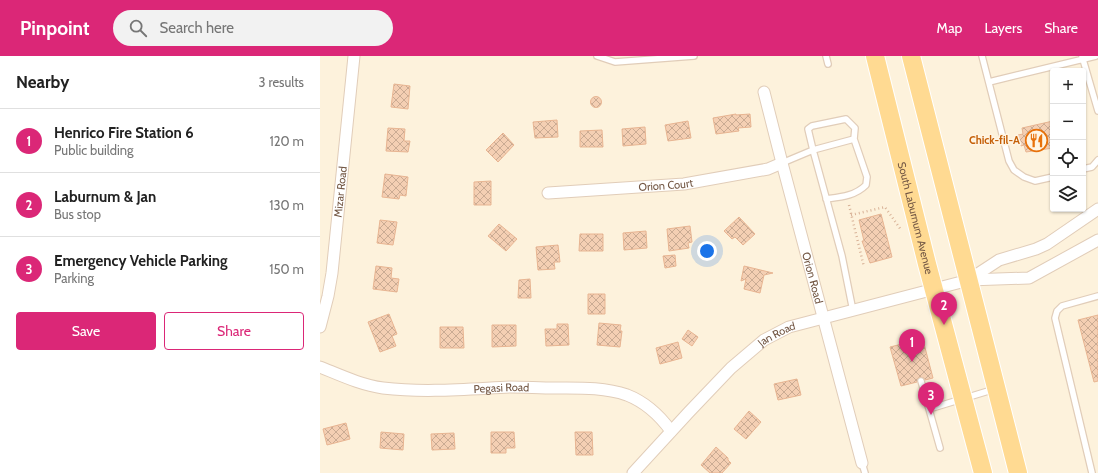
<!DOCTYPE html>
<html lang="en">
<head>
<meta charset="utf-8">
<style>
	:root { --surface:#fff; --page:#f2f2f2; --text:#222; --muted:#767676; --line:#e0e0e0; --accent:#db2777 }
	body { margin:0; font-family:Cabin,sans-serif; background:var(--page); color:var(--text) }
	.controls { position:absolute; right:12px; top:12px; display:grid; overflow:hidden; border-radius:4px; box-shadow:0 1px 3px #0004 }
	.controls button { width:36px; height:36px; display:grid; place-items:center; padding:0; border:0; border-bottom:1px solid var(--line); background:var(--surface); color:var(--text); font:20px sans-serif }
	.you { position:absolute; left:387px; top:195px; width:14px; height:14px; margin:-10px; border:3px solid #fff; border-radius:50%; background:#1a73e8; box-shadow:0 0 0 6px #1a73e833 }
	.badge { display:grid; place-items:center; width:26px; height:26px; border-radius:50%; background:var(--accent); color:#fff; font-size:13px; font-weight:700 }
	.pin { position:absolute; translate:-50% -33px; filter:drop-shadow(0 1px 2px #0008) }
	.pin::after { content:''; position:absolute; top:21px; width:14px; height:12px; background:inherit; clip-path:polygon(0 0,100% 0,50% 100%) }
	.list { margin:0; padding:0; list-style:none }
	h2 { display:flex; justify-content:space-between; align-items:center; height:52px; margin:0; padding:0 16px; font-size:17px }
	h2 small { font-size:13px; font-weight:400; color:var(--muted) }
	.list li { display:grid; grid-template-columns:26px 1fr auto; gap:12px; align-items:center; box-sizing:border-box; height:64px; padding:0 16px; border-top:1px solid var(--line) }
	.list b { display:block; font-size:15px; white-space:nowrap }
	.list p { margin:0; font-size:13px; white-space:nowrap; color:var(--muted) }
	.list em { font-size:13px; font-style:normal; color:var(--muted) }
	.actions { display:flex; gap:8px; padding:12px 16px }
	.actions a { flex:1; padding:9px 0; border:1px solid var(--accent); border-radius:4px; text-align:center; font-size:14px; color:var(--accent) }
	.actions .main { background:var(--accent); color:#fff }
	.icon { flex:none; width:22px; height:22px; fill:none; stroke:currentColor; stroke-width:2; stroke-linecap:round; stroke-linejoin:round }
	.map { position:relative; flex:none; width:778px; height:417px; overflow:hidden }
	header { display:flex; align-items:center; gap:24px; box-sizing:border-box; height:56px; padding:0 20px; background:var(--accent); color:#fff }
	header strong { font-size:19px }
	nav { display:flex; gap:22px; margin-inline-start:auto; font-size:14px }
	.search { width:280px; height:36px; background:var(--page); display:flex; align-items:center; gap:10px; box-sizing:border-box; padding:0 14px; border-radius:22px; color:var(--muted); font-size:15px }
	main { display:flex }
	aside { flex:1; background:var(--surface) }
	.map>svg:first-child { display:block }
	.building { fill:url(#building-cross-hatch); stroke:#e8b592 }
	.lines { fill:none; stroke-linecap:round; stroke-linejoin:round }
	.lane-casing { stroke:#e1cdb9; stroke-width:8 }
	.street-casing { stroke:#e1cdb9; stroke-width:13 }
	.primary-casing { stroke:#fff; stroke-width:20 }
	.path { stroke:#d8b297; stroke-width:2.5; stroke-dasharray:1 3; stroke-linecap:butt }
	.lane { stroke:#fff; stroke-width:5.5 }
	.street { stroke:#fff; stroke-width:11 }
	.primary { stroke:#ffda92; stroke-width:18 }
	.labels { text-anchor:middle; stroke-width:3; stroke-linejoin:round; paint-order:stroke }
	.food-label { font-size:11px; font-weight:bold; fill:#c56008; stroke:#fff5e4; text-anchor:end }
	.street-label { font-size:11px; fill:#735744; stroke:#fff5e4 }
</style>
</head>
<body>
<header>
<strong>Pinpoint</strong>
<div class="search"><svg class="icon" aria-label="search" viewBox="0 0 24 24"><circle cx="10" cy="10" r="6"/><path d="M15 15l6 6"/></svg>Search here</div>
<nav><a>Map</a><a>Layers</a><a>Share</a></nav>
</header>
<main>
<aside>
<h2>Nearby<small>3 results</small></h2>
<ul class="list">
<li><span class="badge">1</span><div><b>Henrico Fire Station 6</b><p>Public building</p></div><em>120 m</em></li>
<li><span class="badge">2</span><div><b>Laburnum &amp; Jan</b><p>Bus stop</p></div><em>130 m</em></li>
<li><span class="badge">3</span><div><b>Emergency Vehicle Parking</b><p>Parking</p></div><em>150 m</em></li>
</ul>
<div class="actions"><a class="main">Save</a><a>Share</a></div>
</aside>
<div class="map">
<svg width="778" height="417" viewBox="0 0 778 417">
	<defs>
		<pattern id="building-cross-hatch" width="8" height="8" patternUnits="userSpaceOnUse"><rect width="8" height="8" fill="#f4cfb3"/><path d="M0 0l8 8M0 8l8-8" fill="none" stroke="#caab93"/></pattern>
	</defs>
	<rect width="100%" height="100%" fill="#fdf2dc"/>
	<path class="building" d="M74,28l16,2 -2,23 -17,-2z
		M270.5 46a5.5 5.5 0 1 1 11 0a5.5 5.5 0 1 1-11 0Z
		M416,58v1l14,-1 1,13 -13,1 1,3 -23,3 -3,-16z
		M237,64l1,17 -23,1 -2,-16z
		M368,65l3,17 -23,3 -3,-16z
		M733,65v27l-27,4 -2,-7 -3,1 -3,-11 5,-1 -1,-6z
		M325,71l1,17 -23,2 -1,-17z
		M68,72l17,1 -1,12h6l-2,11 -22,-1z
		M282,74l1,17h-23v-16z
		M183,77l11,12 -16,17 -12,-12z
		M65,118l23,3 -2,19 -6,-1 -1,4 -17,-2z
		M171,125v24h-17v-23z
		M561,158l11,43 -22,6 -8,-22h2l-5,-21z
		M419,161l16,17 -12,11 -8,-8 -3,2 -8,-8z
		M60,164l17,2 -4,23 -16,-2z
		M179,168l18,15 -11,12 -18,-15z
		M370,170l2,16 -4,1 1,5 -20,3 -2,-22z
		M326,175l1,17 -23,2 -1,-17z
		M260,178h23v17h-24z
		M238,189l2,17h-6l1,7 -17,1 -2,-23z
		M355,199l1,11 -11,2 -2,-12z
		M56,210l16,2 -1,10 8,1 -2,13 -24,-3z
		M424,210l29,7 -9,2 -4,18 -16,-4 2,-10 -5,2z
		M210,223l1,19h-13l1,-18z
		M268,238h17v20h-17z
		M69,258l8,20 -5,2 4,10 -16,6 -12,-30z
		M778,259v66l-4,1 -16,-62z
		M279,267l22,2 -1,6h2l-2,16 -23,-2z
		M237,268h11l1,21 -23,1 -1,-17h12z
		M172,269h24v21l-24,1z
		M120,271h23l1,21h-24z
		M368,274l10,7 -6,9 -10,-7z
		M594,278l2,8 7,-2 10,38 -8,2 -1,-2 -4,-1 -2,1 -1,4 -16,4 -11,-39 16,-4 -2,-6z
		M358,286l4,16 -22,6 -4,-16z
		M477,323l4,16 -23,5 -4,-16z
		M429,355l12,11 -15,17 -12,-10z
		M26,367l4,16 -23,6 -4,-16z
		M61,376l23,2 -1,16 -23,-2z
		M171,376h23l1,16h-9v5h-15z
		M255,376h17l1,23h-17z
		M134,377l1,16 -23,1 -1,-16z
		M396,391l12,11v2l3,3 -9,10h-12l-9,-8z"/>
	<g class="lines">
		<defs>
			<path id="lane" d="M277,0l18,6 79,-6
				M506,0l2,8
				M662,0l27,105 5,9 10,7 11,4 18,-4
				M762,0l16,55
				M669,26l107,-26
				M462,107l31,-13 29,106 11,55
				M763,113l9,-2 6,-7
				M506,143c15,-2 29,-3 40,-14l1,-8 -13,-38 -41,11 -5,-21 4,-3 34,-7 9,9 -1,11
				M601,325l8,28 66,-20
				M609,353l11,39
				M542,407l3,10
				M772,417l-37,-155 2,-7 5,-5 36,-10"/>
			<g id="street">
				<path id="s1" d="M444,36l18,71 80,300"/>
				<path id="s2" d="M228,137l136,-9 84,-15 14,-6"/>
				<path d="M650,223l29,-19 37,-11 11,-5 51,-35"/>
				<path id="s3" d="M0,271l8,-31 4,-23 22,-217"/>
				<path id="s4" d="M0,311c20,8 41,18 63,21 42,5 85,1 127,-1 15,0 30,1 45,1 24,0 49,-1 72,7 18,7 33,21 44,36"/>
				<path id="s5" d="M313,417l56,-61 42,-44 33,-28 25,-13 180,-47 60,-2 69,-38"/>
			</g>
			<g id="primary">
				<path id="s6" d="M555,0l52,208 56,209"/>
				<path d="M591,0l107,417"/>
			</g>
		</defs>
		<use href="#lane" class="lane-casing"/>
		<use href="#street" class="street-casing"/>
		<use href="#primary" class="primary-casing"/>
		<path class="path" d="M529,149l15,62
			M531,159l34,-8 16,23"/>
		<use href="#lane" class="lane"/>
		<use href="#street" class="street"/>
		<use href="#primary" class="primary"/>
	</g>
	<defs>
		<symbol id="restaurant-ring" viewBox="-11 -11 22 22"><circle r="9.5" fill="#fff5e4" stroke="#e8710a" stroke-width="1.5"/><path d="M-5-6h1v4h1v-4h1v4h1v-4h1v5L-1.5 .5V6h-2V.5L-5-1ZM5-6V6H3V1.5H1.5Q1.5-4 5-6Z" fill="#e8710a"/></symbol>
	</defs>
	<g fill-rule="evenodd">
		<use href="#restaurant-ring" x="704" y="72" width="25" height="25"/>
	</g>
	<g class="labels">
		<g class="food-label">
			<text x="700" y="88">Chick-fil-A</text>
		</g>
		<g class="street-label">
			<text dy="4" stroke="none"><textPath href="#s2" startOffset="118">Orion Court</textPath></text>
			<text dy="4" stroke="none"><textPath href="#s3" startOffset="137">Mizar Road</textPath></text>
			<text dy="4" stroke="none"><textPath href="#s6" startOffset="167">South Laburnum Avenue</textPath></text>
			<text dy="4" stroke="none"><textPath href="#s1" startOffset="192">Orion Road</textPath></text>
			<text dy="4" stroke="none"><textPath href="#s5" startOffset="201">Jan Road</textPath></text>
			<text dy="4" stroke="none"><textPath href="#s4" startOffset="185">Pegasi Road</textPath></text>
		</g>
	</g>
</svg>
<div class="controls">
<button>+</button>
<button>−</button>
<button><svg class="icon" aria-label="locate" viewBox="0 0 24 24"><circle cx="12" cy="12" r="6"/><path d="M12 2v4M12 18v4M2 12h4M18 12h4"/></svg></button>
<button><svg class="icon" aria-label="layers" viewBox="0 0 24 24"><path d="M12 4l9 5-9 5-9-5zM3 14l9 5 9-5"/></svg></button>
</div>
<div class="you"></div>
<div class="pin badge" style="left:592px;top:306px">1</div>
<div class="pin badge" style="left:624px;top:269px">2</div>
<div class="pin badge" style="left:611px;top:359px">3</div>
</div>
</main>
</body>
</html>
